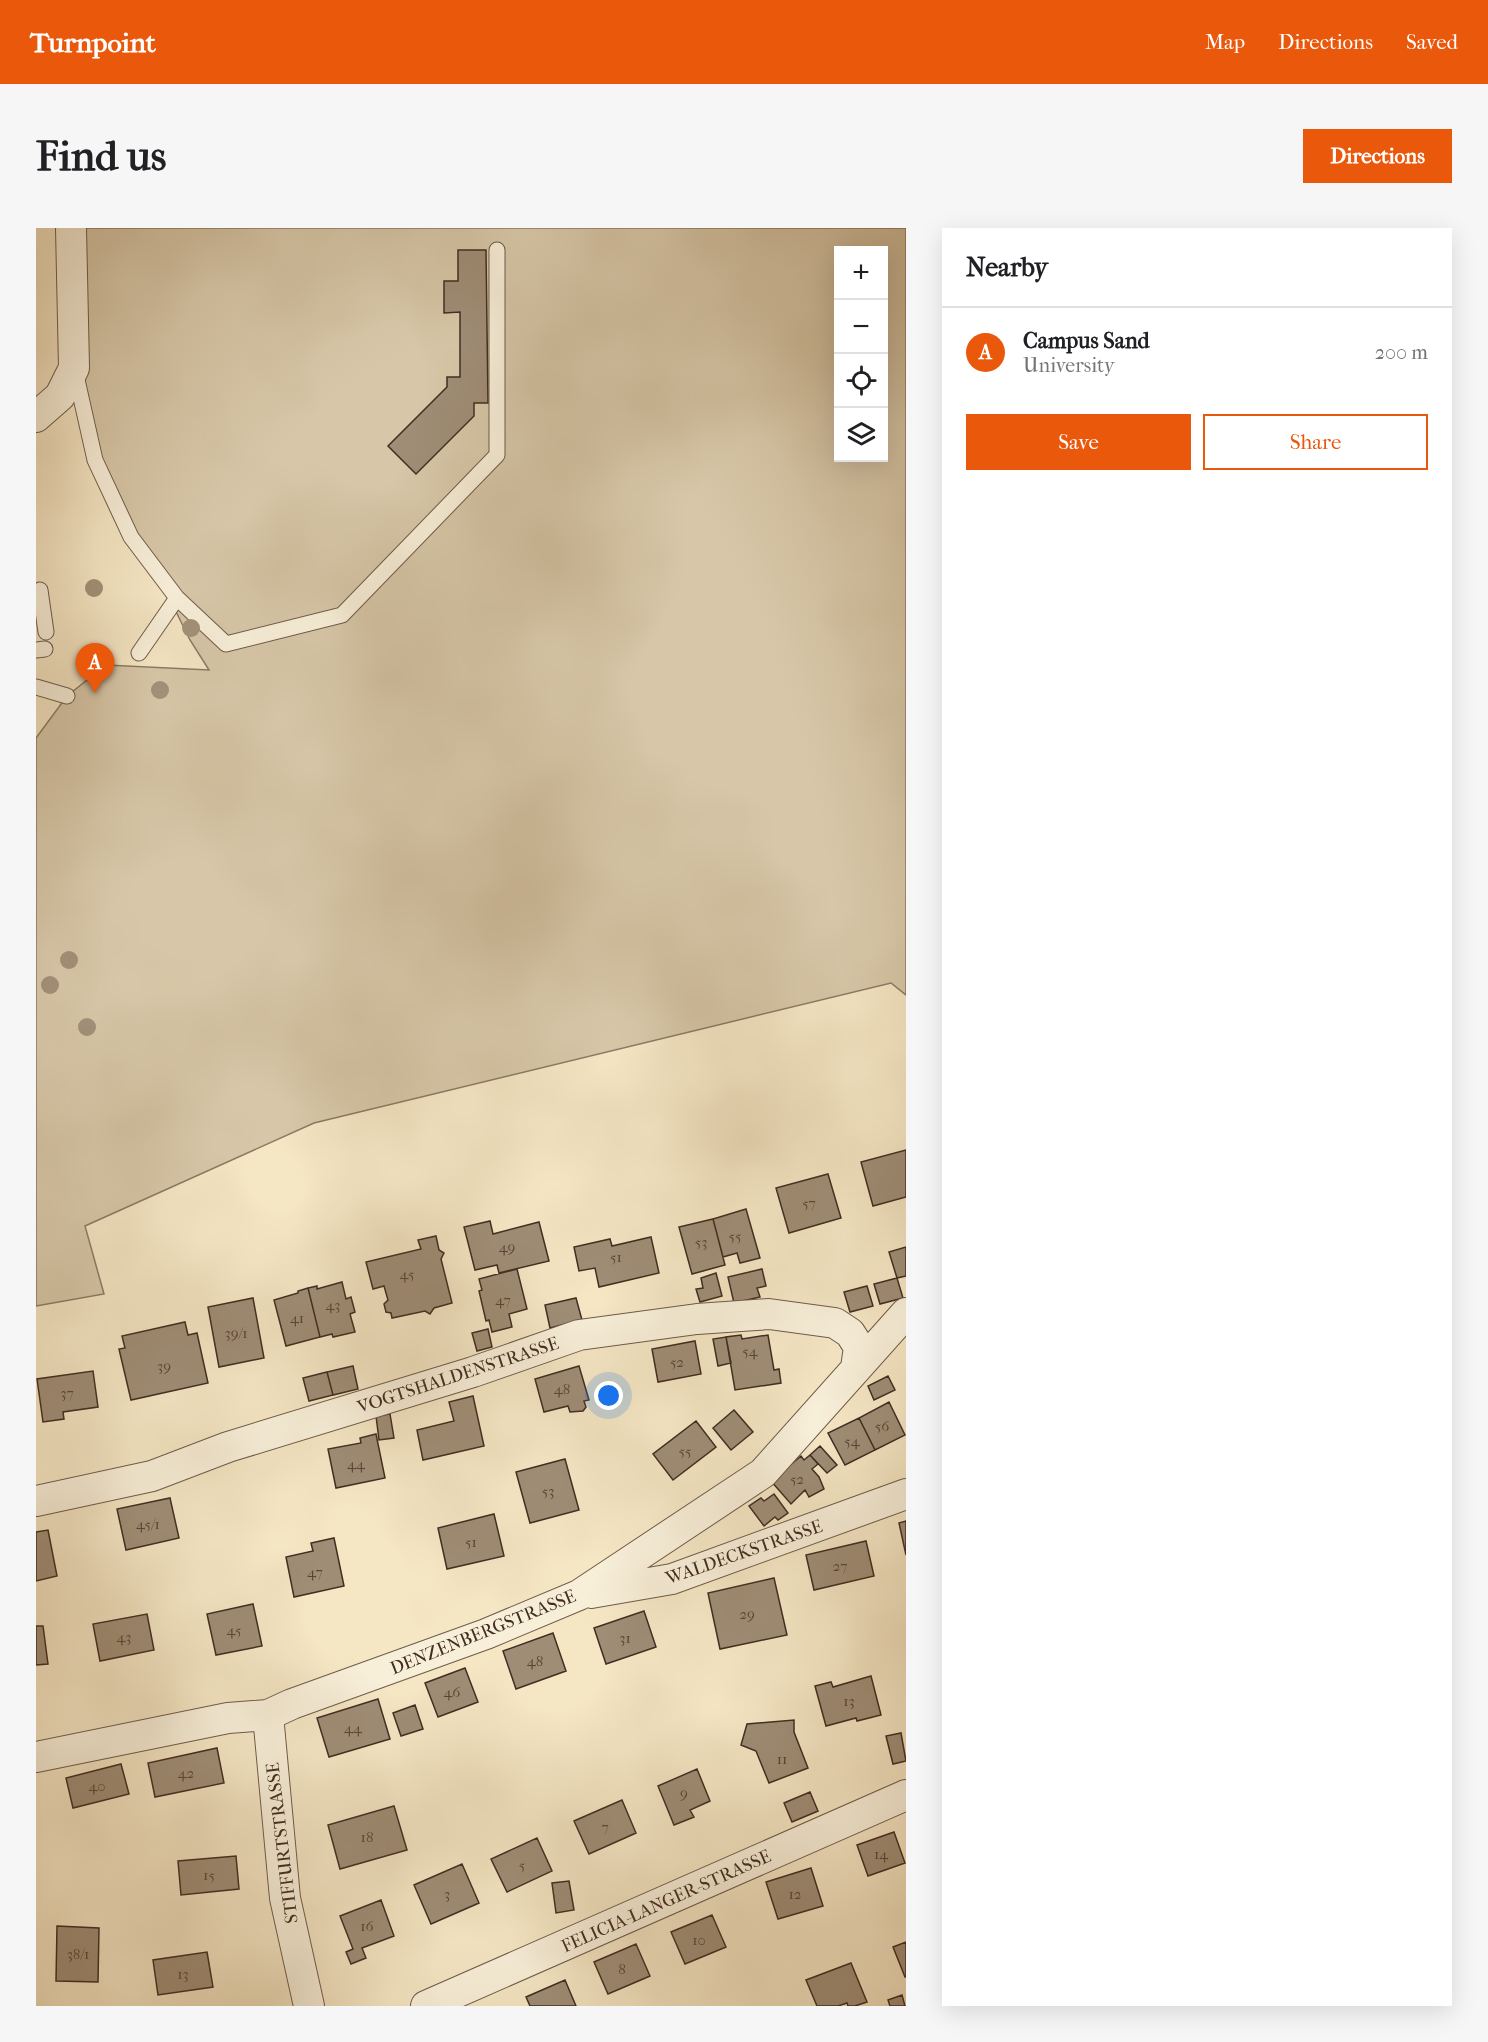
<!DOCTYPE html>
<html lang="en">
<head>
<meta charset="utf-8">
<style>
	:root { --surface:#fff; --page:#f6f6f6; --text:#202124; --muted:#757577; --line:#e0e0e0; --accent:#ea580c }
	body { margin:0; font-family:"IM FELL French Canon",serif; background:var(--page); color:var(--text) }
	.controls { position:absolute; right:18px; top:18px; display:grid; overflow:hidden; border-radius:0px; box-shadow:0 6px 24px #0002 }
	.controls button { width:54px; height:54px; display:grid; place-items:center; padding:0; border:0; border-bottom:2px solid var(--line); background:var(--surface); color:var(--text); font:30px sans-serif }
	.you { position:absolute; left:573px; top:1168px; width:21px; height:21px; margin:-15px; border:4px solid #fff; border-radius:50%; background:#1a73e8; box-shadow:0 0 0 9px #1a73e833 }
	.badge { display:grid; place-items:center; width:39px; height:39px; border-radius:50%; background:var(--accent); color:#fff; font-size:20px; font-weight:700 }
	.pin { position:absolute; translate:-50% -50px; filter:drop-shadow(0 2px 3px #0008) }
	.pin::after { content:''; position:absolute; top:32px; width:21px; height:18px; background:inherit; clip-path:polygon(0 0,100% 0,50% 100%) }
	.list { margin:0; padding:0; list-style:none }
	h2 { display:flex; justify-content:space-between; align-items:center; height:78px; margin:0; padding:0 24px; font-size:26px }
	h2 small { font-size:20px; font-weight:400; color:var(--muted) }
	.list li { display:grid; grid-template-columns:39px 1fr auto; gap:18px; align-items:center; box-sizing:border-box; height:90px; padding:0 24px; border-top:2px solid var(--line) }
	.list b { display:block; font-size:22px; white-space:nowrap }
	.list p { margin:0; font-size:20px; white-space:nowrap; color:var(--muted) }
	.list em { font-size:20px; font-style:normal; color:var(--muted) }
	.actions { display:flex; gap:12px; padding:18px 24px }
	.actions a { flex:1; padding:14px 0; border:2px solid var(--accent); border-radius:0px; text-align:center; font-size:21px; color:var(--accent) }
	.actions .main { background:var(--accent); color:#fff }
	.icon { flex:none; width:33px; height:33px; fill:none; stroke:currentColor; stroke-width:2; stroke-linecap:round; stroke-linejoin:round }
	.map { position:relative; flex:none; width:870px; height:1778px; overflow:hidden; border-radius:0px }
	header { display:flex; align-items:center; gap:36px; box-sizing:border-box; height:84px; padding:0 30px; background:var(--accent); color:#fff }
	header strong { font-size:28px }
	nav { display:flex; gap:33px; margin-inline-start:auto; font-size:21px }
	.intro { display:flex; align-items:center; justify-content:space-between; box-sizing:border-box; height:144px; padding:0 36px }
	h1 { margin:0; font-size:42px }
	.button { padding:15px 27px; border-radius:0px; background:var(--accent); color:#fff; font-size:21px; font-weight:700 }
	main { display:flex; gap:36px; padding:0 36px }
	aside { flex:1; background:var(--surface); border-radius:0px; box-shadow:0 6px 24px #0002 }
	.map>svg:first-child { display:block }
	.green { fill:#d7c7a8; stroke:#8c7a65; stroke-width:1.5; fill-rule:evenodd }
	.building { fill:#9f8d76; stroke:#422d22; stroke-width:1.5 }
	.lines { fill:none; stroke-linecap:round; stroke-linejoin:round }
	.service-casing { stroke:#6f5b4a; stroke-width:17 }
	.minor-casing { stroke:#6f5b4a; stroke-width:32 }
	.service { stroke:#f8efd9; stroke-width:15 }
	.minor { stroke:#f8efd9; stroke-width:30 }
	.tree { fill:#a3917a }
	.labels { text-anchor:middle; stroke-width:6; stroke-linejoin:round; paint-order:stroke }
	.number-label { font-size:15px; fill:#594537 }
	.street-label { font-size:18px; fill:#422d22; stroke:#f8efd9 }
</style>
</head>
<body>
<header>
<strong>Turnpoint</strong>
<nav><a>Map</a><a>Directions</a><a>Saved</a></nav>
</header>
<div class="intro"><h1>Find us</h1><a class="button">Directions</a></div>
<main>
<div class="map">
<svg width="870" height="1778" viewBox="0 0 870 1778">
	<rect width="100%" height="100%" fill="#f5e6c4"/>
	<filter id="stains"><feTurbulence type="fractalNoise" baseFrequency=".00333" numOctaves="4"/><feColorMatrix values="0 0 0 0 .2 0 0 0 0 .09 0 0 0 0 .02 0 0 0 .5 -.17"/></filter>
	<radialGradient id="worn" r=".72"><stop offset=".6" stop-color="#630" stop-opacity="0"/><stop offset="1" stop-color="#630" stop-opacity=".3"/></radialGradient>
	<path class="green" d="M35,0h835v767l-15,-12 -577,140 -229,103 19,68 -68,12v-568l31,-42 39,-31 103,5 -19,-30 -85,-172 -31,-100zM802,22h46v208h-46z"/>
	<path class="building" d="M422,22h28l2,153h-14v13l-58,58 -28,-28 59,-59v-10h13v-65l-16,1v-32h14z
		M870,922v47l-33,9 -12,-44z
		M792,946l13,44 -52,15 -13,-45z
		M710,981l14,49 -20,5 -3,-10 -14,4 -10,-38z
		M677,991l12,46 -33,9 -13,-47z
		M454,993l3,13 46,-12 10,39 -50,12 -2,-8 -22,5 -11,-43z
		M400,1008l3,14 5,3 -3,6 11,44 -18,5 -4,6 -5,-3 -33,7 -1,-5 -5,-1 -2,-8 4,-4 -4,-14 -11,3 -7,-27 55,-13 -3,-9z
		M615,1009l8,36 -60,14 -4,-19 -16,3 -5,-24 36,-8 2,7z
		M870,1019v29l-9,2 -8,-26z
		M481,1041l10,40 -18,5 3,13 -20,5 -3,-12 -3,1 -7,-30 3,-1 -3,-11z
		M726,1041l4,17 -9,2 3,9 -26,6 -6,-26z
		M680,1045l6,23 -22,6 -4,-13 7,-1 -2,-10z
		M861,1050l6,20 -23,6 -6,-20z
		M306,1054l4,17 5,-2 4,15 -5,2 5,18 -22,5 -1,-3 -12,3 -12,-49 9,-2v3z
		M831,1058l6,20 -23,6 -6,-20z
		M272,1060l12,49 -34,9 -12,-46 24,-7v-2z
		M217,1070l11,60 -45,9 -11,-60z
		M540,1070l6,22 -32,8 -5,-23z
		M149,1094l3,13 9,-2 11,50 -77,17 -12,-51 6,-1 -3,-12z
		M452,1101l4,18 -15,4 -5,-18z
		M705,1107l1,4 26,-4 6,35 5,-1 2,14 -46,7 -9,-53z
		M690,1109l5,26 -13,3 -5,-27z
		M659,1113l6,33 -43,8 -6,-33z
		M317,1138l5,23 -25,6 -6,-23z
		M543,1138l10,34 -5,1 2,6 -3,4 -13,1 -2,-6 -24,6 -9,-33z
		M57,1143l5,36 -35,5 1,7 -21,3 -6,-43z
		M291,1144l6,23 -24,6 -6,-23z
		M852,1148l7,14 -21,10 -6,-14z
		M437,1168l11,50 -61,14 -6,-30 37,-9 -5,-19z
		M853,1174l16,33 -30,15 -16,-32z
		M698,1182l19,22 -22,18 -18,-22z
		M354,1186l4,24 -15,2 -3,-24z
		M823,1190l16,32 -30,15 -17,-32z
		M660,1193l20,26 -43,33 -20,-26z
		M340,1206l9,44 -49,10 -8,-39 33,-6 -1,-5z
		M784,1218l17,19 -10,8 -17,-18z
		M774,1227l8,9 -6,5 7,8 5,12 -15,8 -4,-7 -14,14 -20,-23 30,-25 3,4z
		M529,1231l14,51 -49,13 -14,-51z
		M738,1266l14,19 -10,7 -3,-3 -11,9 -15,-20 12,-8 3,3z
		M134,1270l9,40 -53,12 -9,-41z
		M458,1286l10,42 -57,13 -9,-41z
		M870,1293v34l-7,-32z
		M12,1302l9,46 -21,5v-49z
		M298,1310l10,48 -50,11 -8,-40 27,-6 -2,-8z
		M830,1313l8,35 -60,14 -8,-35z
		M738,1350l13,57 -67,14 -12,-56z
		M217,1376l9,42 -46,9 -9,-41z
		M608,1383l12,36 -50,17 -12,-36z
		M111,1386l7,36 -54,11 -7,-37z
		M0,1398h7l5,38 -12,1z
		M517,1405l13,38 -50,18 -13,-38z
		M429,1440l13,34 -40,15 -13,-34z
		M835,1448l10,39 -24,6 -1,-3 -30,8 -11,-40 16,-4 2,5z
		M342,1471l12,40 -61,18 -12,-39z
		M379,1477l8,24 -22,7 -8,-23z
		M758,1492v12l14,36 -39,15 -13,-32 -15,-6 6,-21z
		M865,1505l5,28 -13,3 -7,-28z
		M181,1520l7,35 -69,14 -7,-34z
		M85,1536l8,30 -56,14 -7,-30z
		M661,1541l13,32 -20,9 4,7 -20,8 -16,-39z
		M774,1564l8,19 -26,11 -8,-19z
		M586,1572l14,33 -47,21 -15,-33z
		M358,1578l13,44 -67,19 -12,-44z
		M858,1604l11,31 -37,13 -11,-31z
		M501,1610l15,33 -45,21 -16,-33z
		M200,1628l3,33 -58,6 -3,-34z
		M426,1636l17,39 -48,21 -17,-39z
		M775,1640l12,38 -45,13 -12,-37z
		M533,1653l5,29 -18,3 -4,-30z
		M345,1672l13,36 -32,12 4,10 -15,6 -5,-12 7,-3 -13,-33z
		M676,1687l14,32 -41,17 -14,-32z
		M21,1698l42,2 -1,54 -42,-1z
		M870,1714v35h-1l-12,-30z
		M600,1716l14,32 -42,18 -14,-32z
		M171,1724l6,35 -55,8 -5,-35z
		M815,1735l16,39 -12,4h-7l-1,-3 -9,3h-21l-11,-26z
		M529,1752l11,26h-46l-4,-9z
		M866,1767l3,11h-15l-2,-6z"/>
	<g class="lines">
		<defs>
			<path id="service" d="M39,143l20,89 36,77 46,61 49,46 116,-29 155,-160v-205
				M4,362l6,42
				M0,422l9,-1
				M103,425l38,-55
				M0,459l31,9"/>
			<path id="minor" d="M0,189l24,-21 14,-28 -3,-140
				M0,1273l116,-25 76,-29 245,-75 106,-37 118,-16 72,-5 66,9 15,10 9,14 -3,21
				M555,1365l81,-14 234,-85
				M232,1487l17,183 24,108
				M0,1529l192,-39 40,-3 24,-11 194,-70 93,-39 184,-122 143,-160
				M390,1778l480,-211"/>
		</defs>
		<use href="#service" class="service-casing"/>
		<use href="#minor" class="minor-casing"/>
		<use href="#service" class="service"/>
		<use href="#minor" class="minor"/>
	</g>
	<g class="tree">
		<circle cx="58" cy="360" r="9"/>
		<circle cx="155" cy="400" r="9"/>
		<circle cx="124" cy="462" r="9"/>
		<circle cx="33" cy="732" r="9"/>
		<circle cx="14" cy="757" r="9"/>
		<circle cx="51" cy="799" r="9"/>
	</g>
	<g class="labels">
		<g class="number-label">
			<text x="773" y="980">57</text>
			<text x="699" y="1013">55</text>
			<text x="665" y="1019">53</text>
			<text x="471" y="1024">49</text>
			<text x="580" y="1034">51</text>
			<text x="371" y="1051">45</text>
			<text x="467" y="1077">47</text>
			<text x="297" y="1082">43</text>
			<text x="261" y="1095">41</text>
			<text x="200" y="1110">39/1</text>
			<text x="714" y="1128">54</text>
			<text x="641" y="1139">52</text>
			<text x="128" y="1143">39</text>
			<text x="526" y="1166">48</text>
			<text x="31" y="1170">37</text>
			<text x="846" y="1203">56</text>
			<text x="816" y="1218">54</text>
			<text x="649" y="1228">55</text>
			<text x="320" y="1241">44</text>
			<text x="761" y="1256">52</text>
			<text x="512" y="1268">53</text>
			<text x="112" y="1301">45/1</text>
			<text x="435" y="1319">51</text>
			<text x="804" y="1343">27</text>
			<text x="279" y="1349">47</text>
			<text x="711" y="1391">29</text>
			<text x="198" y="1407">45</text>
			<text x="88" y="1414">43</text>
			<text x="589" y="1415">31</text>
			<text x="499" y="1438">48</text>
			<text x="416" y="1469">46</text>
			<text x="813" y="1478">13</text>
			<text x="317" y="1505">44</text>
			<text x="746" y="1536">11</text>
			<text x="150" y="1550">42</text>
			<text x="61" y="1563">40</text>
			<text x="648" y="1570">9</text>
			<text x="569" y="1604">7</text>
			<text x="331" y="1614">18</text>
			<text x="845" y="1631">14</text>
			<text x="486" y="1642">5</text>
			<text x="173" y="1652">15</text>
			<text x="411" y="1671">3</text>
			<text x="759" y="1671">12</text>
			<text x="331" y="1703">16</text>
			<text x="663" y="1717">10</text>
			<text x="42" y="1731">38/1</text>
			<text x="586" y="1746">8</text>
			<text x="147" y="1751">13</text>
		</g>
		<g class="street-label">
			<text transform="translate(422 1147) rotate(-18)" y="6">VOGTSHALDENSTRASSE</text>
			<text transform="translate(708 1324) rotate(-19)" y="6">WALDECKSTRASSE</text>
			<text transform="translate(447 1404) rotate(-22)" y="6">DENZENBERGSTRASSE</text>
			<text transform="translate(246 1615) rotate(-97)" y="6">STIFFURTSTRASSE</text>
			<text transform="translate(630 1673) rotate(-24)" y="6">FELICIA-LANGER-STRASSE</text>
		</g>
	</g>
	<rect width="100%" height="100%" filter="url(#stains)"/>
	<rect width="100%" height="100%" fill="url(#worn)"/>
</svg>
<div class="controls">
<button>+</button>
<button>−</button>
<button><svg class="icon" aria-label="locate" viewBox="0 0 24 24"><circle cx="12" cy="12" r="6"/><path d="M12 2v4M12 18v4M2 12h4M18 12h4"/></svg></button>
<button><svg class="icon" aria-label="layers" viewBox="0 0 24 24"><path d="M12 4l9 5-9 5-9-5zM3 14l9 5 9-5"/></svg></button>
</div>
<div class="you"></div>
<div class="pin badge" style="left:59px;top:465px">A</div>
</div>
<aside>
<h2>Nearby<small></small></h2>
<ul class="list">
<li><span class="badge">A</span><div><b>Campus Sand</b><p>University</p></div><em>200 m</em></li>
</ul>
<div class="actions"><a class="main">Save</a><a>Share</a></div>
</aside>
</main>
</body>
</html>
